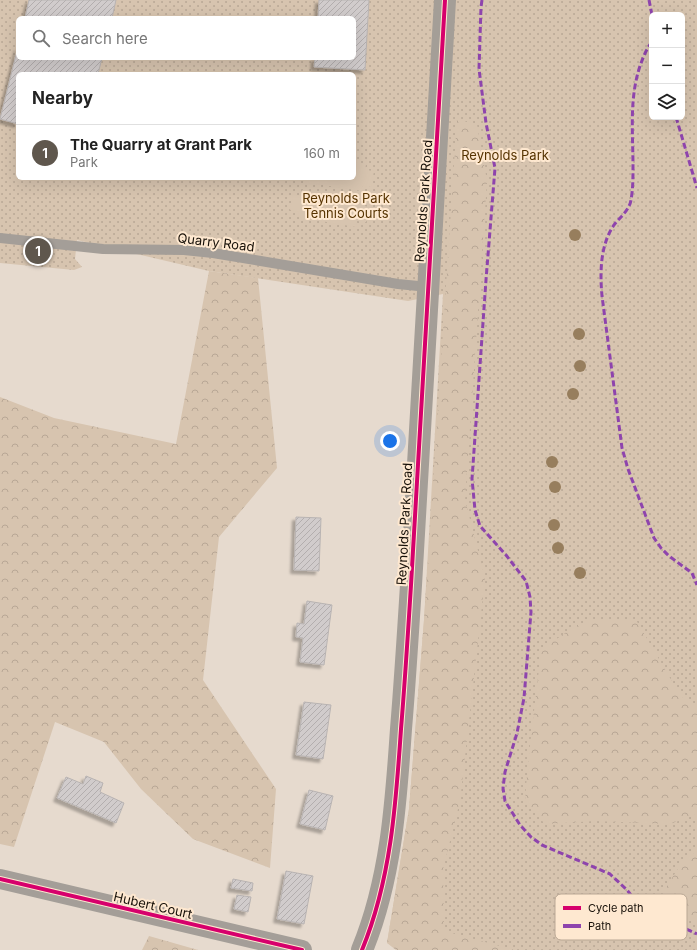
<!DOCTYPE html>
<html lang="en">
<head>
<meta charset="utf-8">
<style>
	:root { --surface:#fff; --page:#f2f2f2; --text:#222; --muted:#767676; --line:#e0e0e0; --accent:#5f574d }
	body { margin:0; font-family:Inter,sans-serif; background:var(--page); color:var(--text) }
	.controls { position:absolute; right:12px; top:12px; display:grid; overflow:hidden; border-radius:6px; box-shadow:0 4px 16px #0002 }
	.controls button { width:36px; height:36px; display:grid; place-items:center; padding:0; border:0; border-bottom:1px solid var(--line); background:var(--surface); color:var(--text); font:20px sans-serif }
	.you { position:absolute; left:390px; top:441px; width:14px; height:14px; margin:-10px; border:3px solid #fff; border-radius:50%; background:#1a73e8; box-shadow:0 0 0 6px #1a73e833 }
	.badge { display:grid; place-items:center; width:26px; height:26px; border-radius:50%; background:var(--accent); color:#fff; font-size:13px; font-weight:700 }
	.pin { position:absolute; translate:-50% -50%; border:2px solid #fff; box-shadow:0 1px 4px #0006 }
	.list { margin:0; padding:0; list-style:none }
	h2 { display:flex; justify-content:space-between; align-items:center; height:52px; margin:0; padding:0 16px; font-size:17px }
	h2 small { font-size:13px; font-weight:400; color:var(--muted) }
	.list li { display:grid; grid-template-columns:26px 1fr auto; gap:12px; align-items:center; box-sizing:border-box; height:56px; padding:0 16px; border-top:1px solid var(--line) }
	.list b { display:block; font-size:15px; white-space:nowrap }
	.list p { margin:0; font-size:13px; white-space:nowrap; color:var(--muted) }
	.list em { font-size:13px; font-style:normal; color:var(--muted) }
	.icon { flex:none; width:22px; height:22px; fill:none; stroke:currentColor; stroke-width:2; stroke-linecap:round; stroke-linejoin:round }
	.map { position:relative; flex:none; width:697px; height:950px; overflow:hidden }
	.search { position:absolute; background:var(--surface); box-shadow:0 4px 16px #0002; left:16px; top:16px; width:340px; height:44px; display:flex; align-items:center; gap:10px; box-sizing:border-box; padding:0 14px; border-radius:6px; color:var(--muted); font-size:15px }
	.panel { position:absolute; background:var(--surface); box-shadow:0 4px 16px #0002; left:16px; top:72px; width:340px; height:108px; border-radius:6px }
	.map>svg:first-child { display:block }
	.grass { fill:url(#grass-dots); fill-rule:evenodd }
	.forest { fill:url(#forest-crowns) }
	.garden { fill:#d7c4af }
	.building { fill:url(#building-hatch); stroke:#b8b3b2; filter:url(#shadow) }
	.lines { fill:none; stroke-linecap:round; stroke-linejoin:round }
	.lane { stroke:#a49e98; stroke-width:10 }
	.street { stroke:#a49e98; stroke-width:20 }
	.secondary { stroke:#a49e97; stroke-width:22 }
	.quiet { stroke:#8e44ad; stroke-width:3; stroke-dasharray:6 3; stroke-linecap:butt }
	.cycleway-casing { stroke:#fee8d0; stroke-width:6 }
	.cycleway { stroke:#d6006c; stroke-width:4 }
	.tree { fill:#977e5d }
	.labels { text-anchor:middle; stroke-width:4; stroke-linejoin:round; paint-order:stroke }
	.park-label { font-size:13px; fill:#563300; stroke:#fee8d0 }
	.street-label { font-size:13px; fill:#171008; stroke:#fee8d0 }
	.key { fill:#fee8d0; stroke:#b9a794; stroke-width:1 }
	.key-label { font-size:11px; fill:#171008 }
</style>
</head>
<body>
<div class="map">
<svg width="697" height="950" viewBox="0 0 697 950">
	<defs>
		<pattern id="grass-dots" width="8" height="8" patternUnits="userSpaceOnUse"><rect width="8" height="8" fill="#d7c4af"/><path d="M2 2h.1M6 6h.1" fill="none" stroke="#b8a795" stroke-width="1.8" stroke-linecap="round"/></pattern>
		<pattern id="forest-crowns" width="20" height="18" patternUnits="userSpaceOnUse"><rect width="20" height="18" fill="#d7c4af"/><path d="M2 6a3 3 0 1 1 6 0M12 15a3 3 0 1 1 6 0" fill="none" stroke="#b8a795"/></pattern>
		<pattern id="building-hatch" width="6" height="6" patternUnits="userSpaceOnUse"><rect width="6" height="6" fill="#d1cccc"/><path d="M-1 1l2-2M0 6l6-6M5 7l2-2" fill="none" stroke="#b3aeae"/></pattern>
		<filter id="shadow"><feDropShadow dx="-3.5" dy="3.5" stdDeviation="1" flood-color="#0004"/></filter>
	</defs>
	<rect width="100%" height="100%" fill="#e6dace"/>
	<path class="grass" d="M0,0h697v950h-258l-52,-7 22,-134 15,-189 19,-326 -35,7 -199,-30 -132,-31 -2,19 7,8 -8,3 -74,-7zM652,15h30v102h-30zM18,18h336v40h-336zM18,74h336v104h-336z"/>
	<path class="forest" d="M457,119l20,6 10,56 -22,319 20,78 -25,223 -17,68 1,62 71,19h-119l-9,-7 22,-134 15,-189z
		M209,271l49,7 19,190 -58,69 -16,143 73,109 -6,79 -77,-29 -52,-50 -37,-47 -49,-20 -41,125 -14,-3v-447l54,21 122,26z
		M591,620h45l44,75 17,14v105l-27,10 -75,-3 -50,3 -20,-22c3,-51 11,-101 16,-152l34,-24z
		M697,850v71l-36,-14 2,-15 18,-28z
		M149,936l49,14h-56z"/>
	<path class="garden" d="M354,162l12,2 -1,6 9,1 -3,16 -8,-1 -1,5 -59,-9 1,-4h50z
		M302,190l59,9 -1,6 9,2 -3,15 -9,-1 -1,6 -58,-10 1,-5 -9,-2 3,-15 8,1z"/>
	<path class="building" d="M29,0h87l-4,18h-87z
		M319,0h50l-4,70 -51,-3 1,-9h39v-40h-36z
		M18,47v11h84l-4,16h-80v50l-18,-5z
		M296,517l25,1 -2,53 -25,-1z
		M307,601l25,4 -8,60 -24,-3 3,-24 -7,-1 1,-14 7,1z
		M304,702l27,3 -8,54 -27,-4z
		M86,776l17,7 -3,9 24,11 -8,20 -59,-25 9,-21 17,7z
		M309,790l24,6 -8,34 -25,-6z
		M286,871l27,5 -9,48 -27,-5z
		M233,879l20,4 -1,8 -21,-3z
		M237,895l14,2 -3,15 -14,-3z"/>
	<g class="lines">
		<path class="lane" d="M0,238l103,11 81,1 29,3 185,31 30,3"/>
		<path class="street" d="M0,879l302,71"/>
		<path class="secondary" d="M362,950c29,-70 34,-147 39,-221 4,-48 7,-96 10,-144 12,-195 23,-390 34,-585"/>
		<path class="quiet" d="M482,0l-1,7 -2,62 7,54 9,45 -9,112 -14,199 3,31 5,16 26,29 20,26 4,16 1,15 -7,86 -7,35 -12,39 -2,16 2,13 15,24 11,12 11,8 68,29 17,16 15,19 55,25
			M649,0l3,15
			M652,42c-6,7 -9,16 -12,24 -11,33 -7,67 -7,101 0,11 0,22 -2,33 -2,12 -13,18 -19,28 -12,20 -12,46 -10,68l20,152 6,21 26,69 7,10 8,8 23,17 5,12
			M676,117l21,71"/>
		<defs>
			<path id="cycleway" d="M0,879l302,71
				M362,950c29,-70 34,-147 39,-221 4,-48 7,-96 10,-144 12,-195 23,-390 34,-585"/>
		</defs>
		<use href="#cycleway" class="cycleway-casing"/>
		<use href="#cycleway" class="cycleway"/>
	</g>
	<g class="tree">
		<circle cx="575" cy="235" r="6"/>
		<circle cx="579" cy="334" r="6"/>
		<circle cx="580" cy="366" r="6"/>
		<circle cx="573" cy="394" r="6"/>
		<circle cx="552" cy="462" r="6"/>
		<circle cx="555" cy="487" r="6"/>
		<circle cx="554" cy="525" r="6"/>
		<circle cx="558" cy="548" r="6"/>
		<circle cx="580" cy="573" r="6"/>
	</g>
	<g class="labels">
		<g class="park-label">
			<text x="505" y="160">Reynolds Park</text>
			<text x="346" y="203">Reynolds Park<tspan x="346" dy="15">Tennis Courts</tspan></text>
		</g>
		<g class="street-label">
			<text transform="translate(423 201) rotate(-86)" y="5">Reynolds Park Road</text>
			<text transform="translate(216 242) rotate(7)" y="5">Quarry Road</text>
			<text transform="translate(404 524) rotate(-87)" y="5">Reynolds Park Road</text>
			<text transform="translate(153 905) rotate(13)" y="5">Hubert Court</text>
		</g>
	</g>
	<rect x="555" y="894" width="132" height="46" rx="6" class="key"/>
	<rect x="563" y="906" width="18" height="4" fill="#d6006c"/>
	<rect x="563" y="924" width="18" height="4" fill="#8e44ad"/>
	<g class="key-label">
		<text x="588" y="912">Cycle path</text>
		<text x="588" y="930">Path</text>
	</g>
</svg>
<div class="controls">
<button>+</button>
<button>−</button>
<button><svg class="icon" aria-label="layers" viewBox="0 0 24 24"><path d="M12 4l9 5-9 5-9-5zM3 14l9 5 9-5"/></svg></button>
</div>
<div class="you"></div>
<div class="pin badge" style="left:38px;top:251px">1</div>
<div class="search"><svg class="icon" aria-label="search" viewBox="0 0 24 24"><circle cx="10" cy="10" r="6"/><path d="M15 15l6 6"/></svg>Search here</div>
<section class="panel">
<h2>Nearby<small></small></h2>
<ul class="list">
<li><span class="badge">1</span><div><b>The Quarry at Grant Park</b><p>Park</p></div><em>160 m</em></li>
</ul>
</section>
</div>
</body>
</html>
